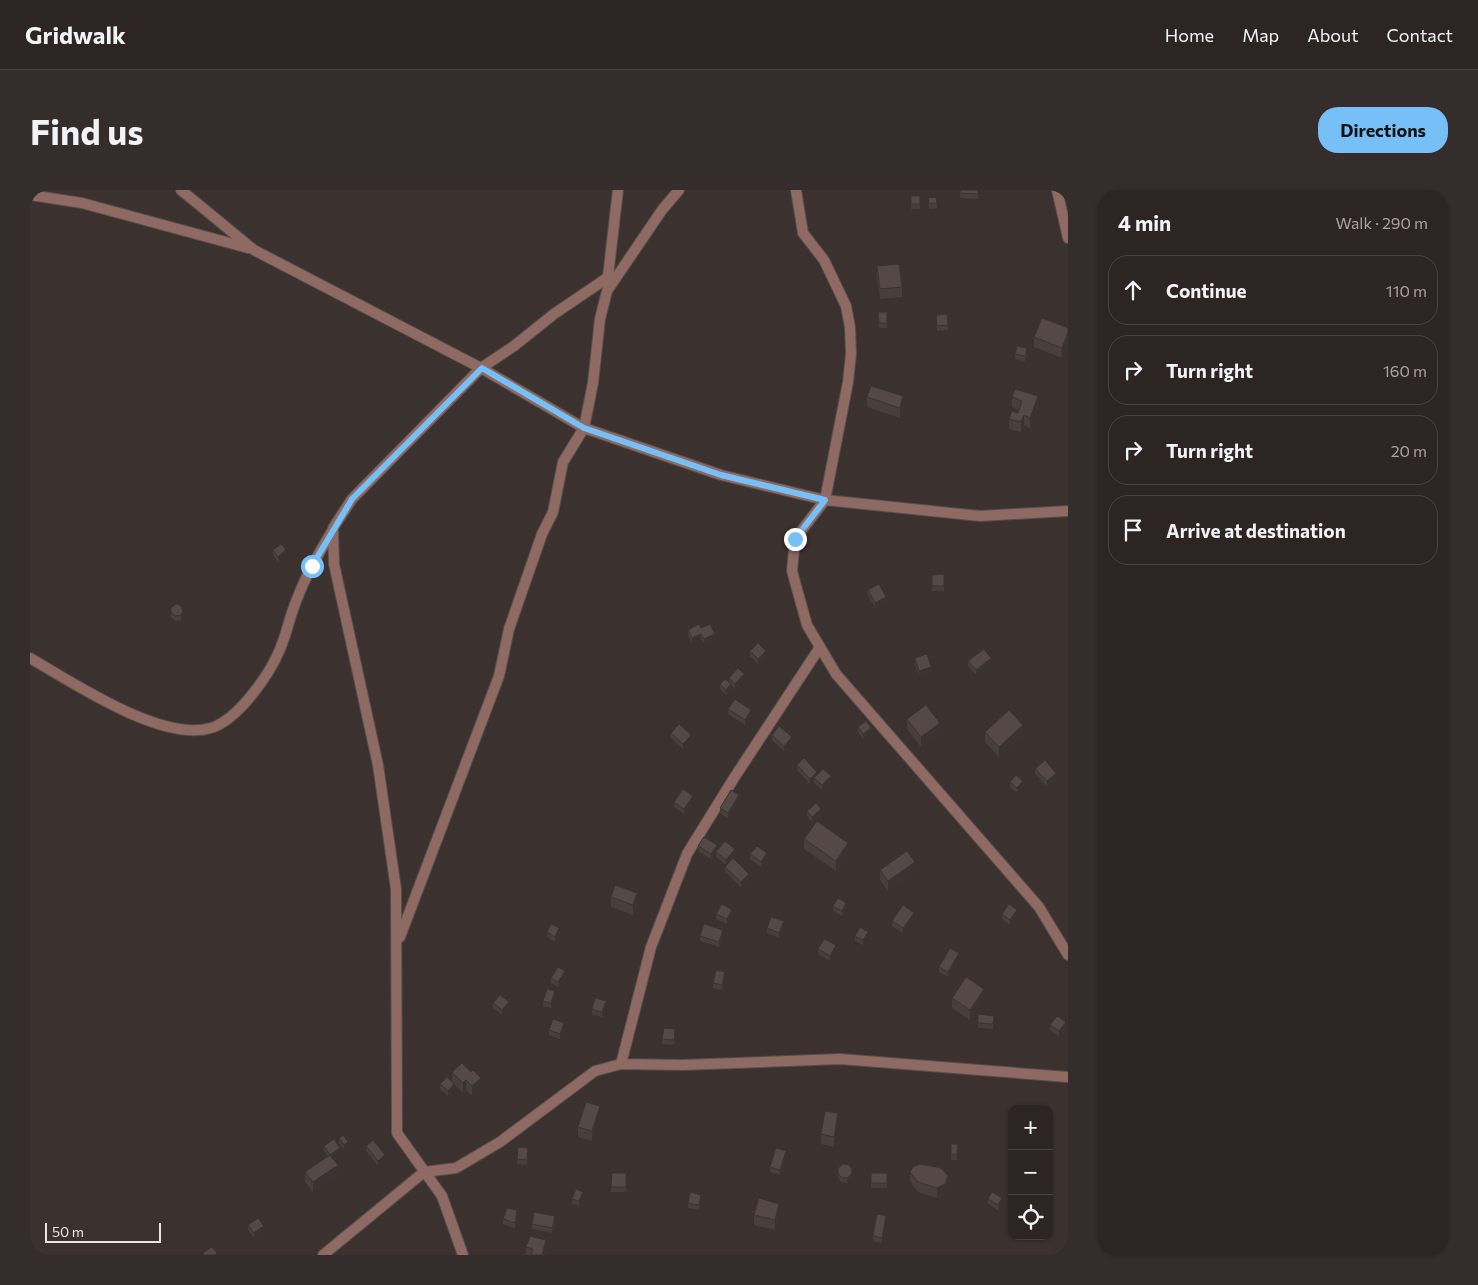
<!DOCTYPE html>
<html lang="en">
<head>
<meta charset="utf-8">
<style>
	:root { --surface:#2c2523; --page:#342d2b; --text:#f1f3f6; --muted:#a6a5a6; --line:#484241; --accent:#76c0f7 }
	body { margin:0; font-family:Commissioner,sans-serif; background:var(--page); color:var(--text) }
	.controls { position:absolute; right:15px; bottom:15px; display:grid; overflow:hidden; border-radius:10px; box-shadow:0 1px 4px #0004 }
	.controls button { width:45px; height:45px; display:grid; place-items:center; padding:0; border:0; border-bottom:1px solid var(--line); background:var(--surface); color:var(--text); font:25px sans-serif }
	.scale { position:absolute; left:15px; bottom:12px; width:116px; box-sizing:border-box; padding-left:5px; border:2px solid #eae4e2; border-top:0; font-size:14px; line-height:18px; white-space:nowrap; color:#eae4e2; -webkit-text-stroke:4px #3b312f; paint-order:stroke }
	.stop { position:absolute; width:15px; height:15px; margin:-11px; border:4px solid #76c0f7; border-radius:50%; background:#fff }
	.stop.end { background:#76c0f7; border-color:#fff; box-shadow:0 1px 5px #0008 }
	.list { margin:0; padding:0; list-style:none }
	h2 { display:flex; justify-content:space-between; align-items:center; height:65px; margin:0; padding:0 20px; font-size:21px }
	h2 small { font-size:16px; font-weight:400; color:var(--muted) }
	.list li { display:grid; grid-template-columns:32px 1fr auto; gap:15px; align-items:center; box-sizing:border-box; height:70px; margin:0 10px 10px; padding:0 10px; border:1px solid var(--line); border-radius:20px }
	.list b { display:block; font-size:19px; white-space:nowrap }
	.list em { font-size:16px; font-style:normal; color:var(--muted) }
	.icon { flex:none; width:28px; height:28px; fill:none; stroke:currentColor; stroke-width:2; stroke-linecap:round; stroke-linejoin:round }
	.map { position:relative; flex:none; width:1038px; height:1065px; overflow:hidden; border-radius:20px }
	header { display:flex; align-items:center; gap:30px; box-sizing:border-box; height:70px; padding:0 25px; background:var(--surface); border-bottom:1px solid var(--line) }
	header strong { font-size:24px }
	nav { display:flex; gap:28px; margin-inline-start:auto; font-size:18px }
	.intro { display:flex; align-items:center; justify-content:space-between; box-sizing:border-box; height:120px; padding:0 30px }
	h1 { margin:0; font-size:35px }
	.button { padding:12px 22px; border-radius:20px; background:var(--accent); color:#111; font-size:18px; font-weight:700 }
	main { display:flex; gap:30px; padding:0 30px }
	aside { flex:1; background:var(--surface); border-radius:20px; box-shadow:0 1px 4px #0004 }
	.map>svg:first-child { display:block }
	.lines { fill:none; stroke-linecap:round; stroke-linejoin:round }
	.street-casing { stroke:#574e4c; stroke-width:12 }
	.street { stroke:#8e6a62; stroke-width:10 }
	.wall { fill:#483f3d }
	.shaded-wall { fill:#3b3332 }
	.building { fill:#544947; stroke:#3b3332 }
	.route { stroke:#76c0f7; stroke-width:6 }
</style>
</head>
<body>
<header>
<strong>Gridwalk</strong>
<nav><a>Home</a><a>Map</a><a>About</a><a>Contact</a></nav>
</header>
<div class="intro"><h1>Find us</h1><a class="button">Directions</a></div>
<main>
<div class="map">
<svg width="1038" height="1065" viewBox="0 0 1038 1065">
	<rect width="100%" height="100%" fill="#3b312f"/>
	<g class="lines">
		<defs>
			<path id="street" d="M151,0l73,60 227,118 103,60 137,47 104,25 155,16 88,-5
				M766,0l7,43 21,27 22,46 4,21 1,27 -3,28 -23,118 -30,39 -3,32 15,54 29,49 203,233 29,48
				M1027,0l11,48
				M0,5l52,8 166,45
				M577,95l11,-95
				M0,468c42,24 132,85 181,70 27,-8 59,-54 69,-79 7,-16 10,-34 17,-50 9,-24 22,-46 35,-68
				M370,747l99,-261 10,-47 33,-95 11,-22 10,-50 21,-34 9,-45 7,-64 7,-28 55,-81 17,-20
				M591,874l30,-117 36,-93 47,-76 86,-131
				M293,1065l101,-83 32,-4 44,-26 95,-71 26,-7 61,1 158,-6 228,18
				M433,1065l-21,-59 -45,-63 -1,-244 -18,-124 -44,-201 -1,-36 19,-29 129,-131 33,-22 40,-32 53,-36"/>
		</defs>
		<use href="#street" class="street-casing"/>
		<use href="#street" class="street"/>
	</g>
	<path class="wall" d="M930,0h18v9l-18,-1z
		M881,6h9v13h-9z
		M898,8l9,5v5l-8,1z
		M847,76l25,21v10l-22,2 -3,-23z
		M848,122h9v16h-8z
		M906,125l12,10v5l-11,1z
		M1038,138l-6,30 -28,-11v-10z
		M997,163l-2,8 -10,-2v-5z
		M837,207l36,9 -3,12 -33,-11z
		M982,207l26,9 -8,22 -6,-3 -3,7 -12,-3v-10l9,-6 1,-3 -7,-3z
		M243,360l13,5 -8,7 -5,-7z
		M914,384v17h-12v-16z
		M838,400l18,12 -11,6 -7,-13z
		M141,418l12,8 -2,4 -6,1 -4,-4z
		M671,438l14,11 -11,5 -3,-5 -9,5 -4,-9v-5z
		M720,461l16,5 -8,8 -8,-8z
		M885,468l16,14 -12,4 -4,-12z
		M938,471l23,2 -15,12 -8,-9z
		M699,488l15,1 -9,10 -4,-4v4l-5,6 -6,-6v-5l9,-2z
		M698,519l23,6 -6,10 -17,-11z
		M877,529l33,14 -19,14 -14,-18z
		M828,537l13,6 -8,6 -5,-7z
		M955,542l38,3 -24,22 -14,-15z
		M641,543l20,7 -8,9 -12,-11z
		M742,545l20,7 -8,9 -12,-11z
		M767,575l20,11 14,5 -9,9 -8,-7v-4l-4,5 -13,-14z
		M1005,579l21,9 -9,8 -12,-12z
		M980,592l13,4 -6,7 -7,-6z
		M709,610l-11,18 -8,-5v-5z
		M663,611l-9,13 -10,-7v-5z
		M777,621l14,3 -9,8 -5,-6z
		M774,649l44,14 -12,18 -32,-22z
		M668,656l19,4 -6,9 -13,-8z
		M686,662l19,2 -9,11 -10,-8z
		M720,664l17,4 -6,9 -11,-8z
		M695,677l24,12 -8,8 -16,-15z
		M850,680l35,2 -27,19 -8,-11z
		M581,707l26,6 -4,12 -22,-8z
		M803,716l13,2 -4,8 -9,-5z
		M686,724l16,1 -5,9 -11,-5z
		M972,724l15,1 -7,10 -8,-6z
		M884,728l-11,15 -11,-7v-5z
		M754,736l-5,12 -12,-5v-5z
		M517,742l12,1 -4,9 -8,-5z
		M693,745l-4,12 -19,-6v-5z
		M825,746l13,1 -5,8 -8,-4z
		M788,759l18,1 -6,11 -12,-7z
		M929,768l-11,19 -9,-5v-5z
		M535,786l-7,11 -7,-4v-5z
		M695,787l-3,13 -9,-2v-5z
		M525,806l-4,12 -8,-2v-5z
		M922,808l32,1 -14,21 -18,-12z
		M463,813l16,4 -7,8 -9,-7z
		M576,816l-4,11 -10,-3v-5z
		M964,831l-1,8 -15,-1v-5z
		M1020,835l16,2 -7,9 -9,-6z
		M534,838l-4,11 -11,-4v-5z
		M645,844l-1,11 -12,-1v-5z
		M422,882h19l10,16 -9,8 -6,-6 -3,3 -11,-11z
		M410,894l14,5 -6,7 -8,-7z
		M570,926l-8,25 -14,-4v-10z
		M808,933l-4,24 -13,-3v-10z
		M309,948l9,9 -4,3 -5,-7z
		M921,954h7l-1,16h-6z
		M294,956l16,7 -8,5 6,17 -25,17 -8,-10v-10l23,-16 -4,-5z
		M336,956l19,14 -7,6 -12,-15z
		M488,957l10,6 -1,12 -10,-1z
		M756,966l-6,19 -10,-3v-5z
		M808,982l14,2 -1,6 -4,3 -6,-1 -3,-5z
		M880,982l38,14 -3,8 -8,4 -19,-6 -8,-10z
		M582,983h14v19h-15z
		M841,983h16v15h-16z
		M553,1007l-4,9 -7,-2v-5z
		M958,1009l14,4 -4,7 -10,-6z
		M671,1010l-2,10 -11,-2v-5z
		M749,1024l-4,16 -21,-5v-10z
		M487,1025l-2,13 -12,-4v-5z
		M525,1031l-3,12 -20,-4v-5z
		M856,1031l-4,22 -9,-2v-5z
		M218,1035l16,6 -10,7 -6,-8z
		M496,1057l20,3 -1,5h-19z"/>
	<path class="shaded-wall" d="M1038,143v10l-6,15v-10z
		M873,206v10l-3,12v-10z
		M1008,206v10l-8,22v-10z
		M994,225v10l-3,7v-10z
		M256,360v5l-8,7v-5z
		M856,407v5l-11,6v-5z
		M153,421v5l-2,4v-5z
		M671,444v5l-9,5v-6z
		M685,444v5l-11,5v-5z
		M736,461v5l-8,8v-5z
		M961,468v5l-15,12v-5z
		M901,477v5l-12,4v-5z
		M714,484v5l-9,10v-5z
		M701,494v5l-5,6v-5z
		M721,520v5l-6,10v-5z
		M910,533v10l-19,14v-10z
		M993,535v10l-24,22v-10z
		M841,538v5l-8,6v-5z
		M661,545v5l-8,9v-5z
		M762,547v5l-8,9v-5z
		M787,582v5l-7,7v-5z
		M1026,583v5l-9,8v-5z
		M801,586v5l-9,9v-5z
		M993,591v5l-6,7v-5z
		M709,605v5l-11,18v-5z
		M663,606v5l-9,13v-5z
		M791,619v5l-9,8v-5z
		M818,653v10l-12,18v-10z
		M687,655v5l-6,9v-5z
		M705,659v5l-9,11v-5z
		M737,663v5l-6,9v-5z
		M885,672v10l-27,19v-10z
		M719,684v5l-8,8v-5z
		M607,703v10l-4,12v-10z
		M816,713v5l-4,8v-5z
		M702,720v5l-5,9v-5z
		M987,720v5l-7,10v-5z
		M884,723v5l-11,15v-5z
		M754,731v5l-5,12v-5z
		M529,738v5l-4,9v-5z
		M693,740v5l-4,12v-5z
		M838,742v5l-5,8v-5z
		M806,755v5l-6,11v-5z
		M929,763v5l-11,19v-5z
		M535,781v5l-7,11v-5z
		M695,782v5l-3,13v-5z
		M954,799v10l-14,21v-10z
		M525,801v5l-4,12v-5z
		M576,811v5l-4,11v-5z
		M479,812v5l-7,8v-5z
		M1036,832v5l-7,9v-5z
		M534,833v5l-4,11v-5z
		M451,888v10l-9,8v-10z
		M436,890v10l-3,3v-10z
		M424,894v5l-6,7v-5z
		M570,916v10l-8,25v-10z
		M808,923v10l-4,24v-10z
		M318,952v5l-4,3v-5z
		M310,958v5l-10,7v-5z
		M756,961v5l-6,19v-5z
		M355,965v5l-7,6v-5z
		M308,975v10l-25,17v-10z
		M822,979l-1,11 -4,3v-5z
		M918,986v10l-3,8 -8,4v-10z
		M553,1002v5l-4,9v-5z
		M671,1005v5l-2,10v-5z
		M972,1008v5l-4,7v-5z
		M749,1014v10l-4,16v-10z
		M487,1020v5l-2,13v-5z
		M856,1026v5l-4,22v-5z
		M234,1036v5l-10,7v-5z
		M516,1050v10l-1,5h-3z"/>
	<path class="building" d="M930,0h18v4l-18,-1z
		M881,6h9v8h-9z
		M906,7l1,6 -8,1 -1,-6z
		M869,74l3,23 -22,2 -3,-23z
		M848,122h9v11h-8z
		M917,124l1,11 -11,1 -1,-11z
		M1012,128l26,10v5l-6,15 -28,-11z
		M987,156l10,2 -2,8 -10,-2z
		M841,196l32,10 -3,12 -33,-11z
		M985,199l23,7 -8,22 -6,-3 -3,7 -12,-3 3,-8 6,2 4,-12 -10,-4z
		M251,354l5,6 -8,7 -5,-7z
		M914,384v12h-12v-11z
		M849,394l7,13 -11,6 -7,-13z
		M146,414l4,1 3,6 -2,4 -6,1 -4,-4v-4z
		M669,434l2,4 9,-4 5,10 -11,5 -3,-5 -9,4 -4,-8z
		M728,453l8,8 -8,8 -8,-8z
		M954,459l7,9 -15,12 -8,-9z
		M897,464l4,13 -12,4 -4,-13z
		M708,478l6,6 -9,10 -6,-6z
		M695,489l6,5 -5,6 -6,-6z
		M705,509l16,11 -6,10 -17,-11z
		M896,515l14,18 -19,14 -14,-18z
		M979,520l14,15 -24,22 -14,-15z
		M836,531l5,7 -8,6 -5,-7z
		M649,534l12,11 -8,9 -12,-11z
		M749,536l13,11 -8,9 -12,-11z
		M774,568l13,14 -7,7 -13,-14z
		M1015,570l11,13 -9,8 -12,-12z
		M793,579l8,7 -9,9 -8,-7z
		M986,585l7,6 -6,7 -7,-6z
		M653,599l10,7 -9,13 -10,-7z
		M701,600l8,5 -11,18 -8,-5z
		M786,613l5,6 -9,8 -5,-6z
		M787,631l31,22 -12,18 -32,-22z
		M674,647l13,8 -6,9 -13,-8z
		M695,651l10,8 -9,11 -10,-8z
		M727,656l10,7 -6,9 -11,-8z
		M877,661l8,11 -27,19 -8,-11z
		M703,668l16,16 -8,8 -16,-15z
		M585,695l22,8 -4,12 -22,-8z
		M808,708l8,5 -4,8 -9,-5z
		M692,714l10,6 -5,9 -11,-5z
		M979,714l8,6 -7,10 -8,-6z
		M873,715l11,8 -11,15 -11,-7z
		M741,727l13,4 -5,12 -12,-5z
		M521,734l8,4 -4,9 -8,-5z
		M674,734l19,6 -4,12 -19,-6z
		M830,737l8,5 -5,8 -8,-4z
		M794,749l12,6 -6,11 -12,-7z
		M920,758l9,5 -11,19 -9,-5z
		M528,777l7,4 -7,11 -7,-4z
		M686,780l9,2 -3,13 -9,-2z
		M936,787l18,12 -14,21 -18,-12z
		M517,799l8,2 -4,12 -8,-2z
		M470,805l9,7 -7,8 -9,-7z
		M565,808l11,3 -4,11 -10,-3z
		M948,824l16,2 -1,8 -15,-1z
		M1027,826l9,6 -7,9 -9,-6z
		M523,829l11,4 -4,11 -11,-4z
		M634,838l11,1 -1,11 -12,-1z
		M432,873l9,9 2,-2 8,8 -9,8 -6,-6 -3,3 -11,-11z
		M417,887l7,7 -6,7 -8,-7z
		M556,912l14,4 -8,25 -14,-4z
		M795,921l13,2 -4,24 -13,-3z
		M313,945l5,7 -4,3 -5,-7z
		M304,949l6,9 -10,7 -6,-9z
		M343,950l12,15 -7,6 -12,-15z
		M921,954h7l-1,10 -6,1z
		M488,957l10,1 -1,12 -10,-1z
		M746,958l10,3 -6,19 -10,-3z
		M300,965l8,10 -25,17 -8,-10z
		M808 981a7 7 0 1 1 14 0a7 7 0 1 1-14 0Z
		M890,974l21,4 7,8 -3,8 -8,4 -19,-6 -8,-10 3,-5z
		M582,983h14v14h-15z
		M841,983h16v10h-16z
		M546,999l7,3 -4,9 -7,-2z
		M660,1002l11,3 -2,10 -11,-2z
		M962,1002l10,6 -4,7 -10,-6z
		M729,1008l20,6 -4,16 -21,-5z
		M477,1018l10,2 -2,13 -12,-4z
		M504,1022l21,4 -3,12 -20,-4z
		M847,1024l9,2 -4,22 -9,-2z
		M228,1028l6,8 -10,7 -6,-8z
		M500,1046l16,4 -4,15h-11l2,-6 -7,-2z
		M182,1057l5,6 -2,2h-11l-1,-2z"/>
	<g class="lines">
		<path class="route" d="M282,376l40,-67 130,-131 102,60 137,47 104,25 -30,39"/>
	</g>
</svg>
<div class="controls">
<button>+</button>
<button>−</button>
<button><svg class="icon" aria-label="locate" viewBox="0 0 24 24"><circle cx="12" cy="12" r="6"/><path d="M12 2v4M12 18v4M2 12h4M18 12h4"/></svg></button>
</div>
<div class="scale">50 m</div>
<div class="stop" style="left:282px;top:376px"></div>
<div class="stop end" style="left:765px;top:349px"></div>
</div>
<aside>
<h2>4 min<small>Walk · 290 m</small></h2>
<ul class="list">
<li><svg class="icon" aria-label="ahead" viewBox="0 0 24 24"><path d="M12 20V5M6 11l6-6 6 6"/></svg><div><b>Continue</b></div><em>110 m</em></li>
<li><svg class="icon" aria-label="right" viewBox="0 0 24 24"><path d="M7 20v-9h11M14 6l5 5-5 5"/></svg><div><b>Turn right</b></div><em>160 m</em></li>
<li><svg class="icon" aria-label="right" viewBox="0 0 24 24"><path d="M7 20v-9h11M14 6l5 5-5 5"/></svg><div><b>Turn right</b></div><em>20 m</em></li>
<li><svg class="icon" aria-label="arrive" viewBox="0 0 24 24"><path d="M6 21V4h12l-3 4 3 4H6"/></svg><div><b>Arrive at destination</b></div></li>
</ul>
</aside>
</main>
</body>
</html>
